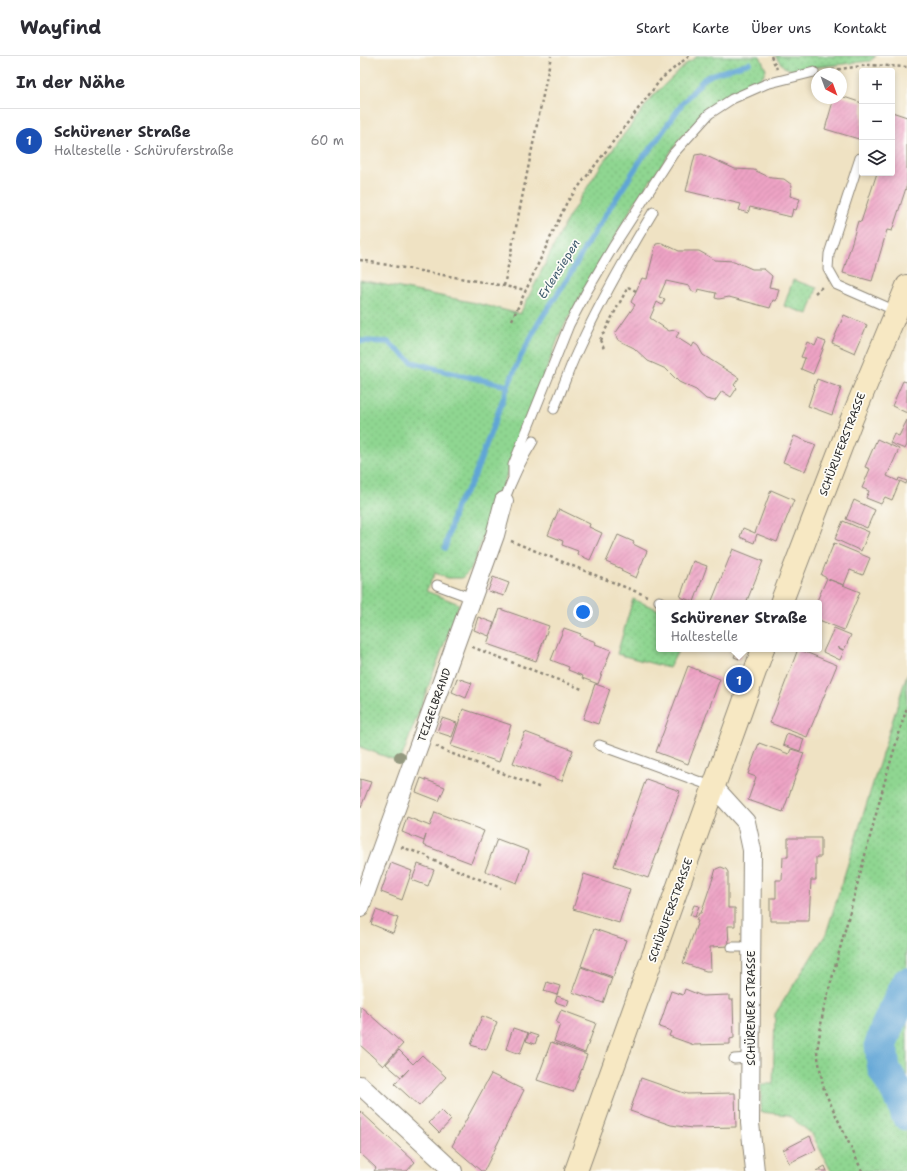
<!DOCTYPE html>
<html lang="de">
<head>
<meta charset="utf-8">
<style>
	:root { --surface:#fff; --page:#f2f2f3; --text:#2b2b33; --muted:#7c7c81; --line:#e1e1e2; --accent:#0f766e }
	body { margin:0; font-family:"Shantell Sans",sans-serif; background:var(--page); color:var(--text) }
	.controls { position:absolute; right:12px; top:12px; display:grid; overflow:hidden; border-radius:4px; box-shadow:0 2px 6px #0003 }
	.controls button { width:36px; height:36px; display:grid; place-items:center; padding:0; border:0; border-bottom:1px solid var(--line); background:var(--surface); color:var(--text); font:20px sans-serif }
	.compass { position:absolute; left:451px; top:12px; width:36px; height:36px; border-radius:50%; background:var(--surface); box-shadow:0 2px 6px #0003; rotate:139deg }
	.you { position:absolute; left:223px; top:556px; width:14px; height:14px; margin:-10px; border:3px solid #fff; border-radius:50%; background:#1a73e8; box-shadow:0 0 0 6px #1a73e833 }
	.badge { display:grid; place-items:center; width:26px; height:26px; border-radius:50%; background:var(--accent); color:#fff; font-size:13px; font-weight:700 }
	.pin { position:absolute; translate:-50% -50%; border:2px solid #fff; box-shadow:0 1px 4px #0006 }
	.popup { position:absolute; left:296px; top:544px; width:166px; height:52px; box-sizing:border-box; display:grid; place-content:center; border-radius:4px; background:var(--surface); filter:drop-shadow(0 1px 3px #0005); font-size:13px; white-space:nowrap; color:var(--muted) }
	.popup b { font-size:15px; color:var(--text) }
	.popup::after { content:''; position:absolute; left:50%; top:100%; margin-left:-8px; border:8px solid transparent; border-top-color:var(--surface) }
	.list { margin:0; padding:0; list-style:none }
	h2 { display:flex; justify-content:space-between; align-items:center; height:52px; margin:0; padding:0 16px; font-size:17px }
	h2 small { font-size:13px; font-weight:400; color:var(--muted) }
	.list li { display:grid; grid-template-columns:26px 1fr auto; gap:12px; align-items:center; box-sizing:border-box; height:64px; padding:0 16px; border-top:1px solid var(--line) }
	.list b { display:block; font-size:15px; white-space:nowrap }
	.list p { margin:0; font-size:13px; white-space:nowrap; color:var(--muted) }
	.list em { font-size:13px; font-style:normal; color:var(--muted) }
	.icon { flex:none; width:22px; height:22px; fill:none; stroke:currentColor; stroke-width:2; stroke-linecap:round; stroke-linejoin:round }
	.map { position:relative; flex:none; width:547px; height:1115px; overflow:hidden }
	header { display:flex; align-items:center; gap:24px; box-sizing:border-box; height:56px; padding:0 20px; background:var(--surface); border-bottom:1px solid var(--line) }
	header strong { font-size:19px }
	nav { display:flex; gap:22px; margin-inline-start:auto; font-size:14px }
	main { display:flex }
	aside { flex:1; background:var(--surface) }
	.map>svg:first-child { display:block }
	.grass { fill:url(#grass-dots); stroke:#5d805e }
	.lines { fill:none; stroke-linecap:round; stroke-linejoin:round }
	.stream { stroke:#60a5d6; stroke-width:5.5 }
	.river { stroke:#60a5d6; stroke-width:33 }
	.building { fill:url(#building-hatch) }
	.service-casing { stroke:#8d8677; stroke-width:11 }
	.minor-casing { stroke:#8d8677; stroke-width:20 }
	.secondary-casing { stroke:#8d8677; stroke-width:24 }
	.path { stroke:#8d8677; stroke-width:2.5; stroke-dasharray:3 3; stroke-linecap:butt }
	.service { stroke:#fff; stroke-width:9 }
	.minor { stroke:#fff; stroke-width:18 }
	.secondary { stroke:#f7e8c3; stroke-width:22 }
	.tree { fill:#949980 }
	.labels { text-anchor:middle; stroke-width:3.5; stroke-linejoin:round; paint-order:stroke }
	.street-label { font-size:11px; fill:#2b2b2b; stroke:#fdfcf7 }
	.water-label { font-size:12px; font-style:italic; fill:#405c6f; stroke:#fdfcf7 }
</style>
</head>
<body>
<header>
<strong>Wayfind</strong>
<nav><a>Start</a><a>Karte</a><a>Über uns</a><a>Kontakt</a></nav>
</header>
<main>
<aside>
<h2>In der Nähe<small></small></h2>
<ul class="list">
<li><span class="badge" style="background:#1a4fb4">1</span><div><b>Schürener Straße</b><p>Haltestelle · Schüruferstraße</p></div><em>60 m</em></li>
</ul>
</aside>
<div class="map">
<svg width="547" height="1115" viewBox="0 0 547 1115">
	<defs>
		<pattern id="grass-dots" width="8" height="8" patternUnits="userSpaceOnUse"><rect width="8" height="8" fill="#8fd691"/><path d="M2 2h.1M6 6h.1" fill="none" stroke="#7cb87d" stroke-width="1.8" stroke-linecap="round"/></pattern>
		<pattern id="building-hatch" width="6" height="6" patternUnits="userSpaceOnUse"><rect width="6" height="6" fill="#eda3c4"/><path d="M-1 1l2-2M0 6l6-6M5 7l2-2" fill="none" stroke="#cb8ca9"/></pattern>
	</defs>
	<rect width="100%" height="100%" fill="#fdfcf7"/>
	<filter id="ink" filterUnits="userSpaceOnUse"><feTurbulence type="fractalNoise" baseFrequency=".025" numOctaves="2"/><feDisplacementMap in="SourceGraphic" scale="8" xChannelSelector="R" yChannelSelector="G"/><feConvolveMatrix kernelMatrix="1 2 1 2 8 2 1 2 1" color-interpolation-filters="sRGB"/></filter>
	<filter id="wash" filterUnits="userSpaceOnUse"><feTurbulence type="fractalNoise" baseFrequency=".012" numOctaves="4" result="noise"/><feDisplacementMap in="SourceGraphic" scale="16" xChannelSelector="R" yChannelSelector="G"/><feGaussianBlur stdDeviation="0.9" result="paint"/><feColorMatrix in="noise" values="0 0 0 0 0 0 0 0 0 0 0 0 0 0 0 0 0 1.4 0 .05"/><feComposite in="paint" operator="in"/></filter>
	<g filter="url(#wash)">
		<rect width="100%" height="100%" fill="#efe2c3"/>
		<path class="grass" d="M338,0h62l6,14 -5,9 -42,20 -37,37 -47,66 -74,129 -90,238 -9,9h-14l-13,-5 -9,18 33,13 -59,158 -40,-15v-467l116,23 44,11 48,-96 34,-54 50,-67 35,-34z
			M415,0h101l-6,5 -78,9 -8,-3z
			M433,224l24,8 -9,26 -24,-8z
			M273,543l26,11v39h20l-10,19 -52,-14z
			M547,618v497h-76l-19,-37 -24,-19 -27,-3v-28h12l2,-70 51,-80z"/>
		<g class="lines">
			<path class="stream" d="M0,285l28,1 24,20 40,11 56,13 11,-26 20,-38 29,-44 19,-34 55,-86 10,-11 30,-43 22,-25 7,-4 38,-12
				M85,492l11,-42 13,-19 5,-10 34,-91"/>
			<path class="river" d="M547,928l-20,43 -6,18 3,24 19,33 4,12"/>
		</g>
		<g id="blocks">
			<path class="building" d="M481,40l21,7v37l-37,-11 9,-31h7z
				M532,56l15,5v68l-15,46 -5,-1 -15,51 -29,-8 15,-52 3,1 16,-49 4,1v-1h11z
				M342,98l33,15 19,1 17,8 13,1 8,6 -2,11 10,3 -4,11 -3,-1 -2,8 -41,-10 -2,6 -9,-3 2,-6 -55,-13 9,-36z
				M302,187l17,8h20l16,9 19,1 18,8h12l8,7 -3,11 10,2 -3,12 -3,-1 -3,8 -41,-11 -10,2 -4,-1 1,-5 -18,-4 -1,4 -4,-1 -4,-6 -23,-5 -7,16 6,2 -3,6 -5,-3 -7,16 19,13 6,-1 4,3 -3,4 16,10 2,-4 4,3 5,9 36,23 -5,7 3,3 -6,9 -9,-6 -7,10 -9,-2 -10,-9 -17,-8 -13,-13 -18,-8 -14,-13 -16,-8 -3,-6 20,-29 -4,-3 11,-24 5,1 9,-35z
				M484,259l23,10 -12,28 -23,-10z
				M458,283l8,3 -13,32 -12,-5 4,-11 -4,-1 6,-15 8,4z
				M457,323l24,9 -9,27 -24,-9z
				M543,325l4,1v31l-15,-7z
				M547,364v25l-2,4 -15,-6 4,-9 5,2z
				M434,380l22,9 -11,26 -22,-9z
				M517,383l22,10 -12,27 11,5 1,-3 8,3 -1,3 -6,-3 -8,19 -7,-3 -4,7 -15,-6 3,-7 -7,-3 8,-19 -5,-2z
				M411,434l23,10 -17,42 -20,-8 -3,9 -14,-6 3,-9 12,5z
				M494,444l21,10 -8,18 -21,-9z
				M199,453l31,15 -1,3 13,6 -12,27 -13,-6 1,-3 -16,-6 1,-4 -15,-6z
				M483,465l26,11 -8,19 -26,-12z
				M258,479l16,7 -1,2 14,7 -11,27 -15,-7 1,-2 -16,-7z
				M474,487l36,15 -7,17 -13,-5 -6,15 -16,-6 32,13 -16,38 -25,-10v-17h-3l11,-25 -6,-3z
				M373,493l30,12 -17,42h-35z
				M333,505l14,5 -13,36 -14,-5z
				M133,521l16,6 -5,13 -16,-5z
				M140,553l49,17 -13,35 -49,-17z
				M118,561l16,6 -5,13 -15,-6z
				M204,572l17,6 -1,2 16,6 -1,2 16,6 -13,34 -16,-6 1,-2 -15,-6 1,-3 -18,-7z
				M474,572l17,7 -7,15 -7,-3 7,4 -4,9 -17,-8z
				M438,593l39,16 -30,72 -37,-14z
				M377,595l5,2 -3,6 -5,-2z
				M328,610l32,13 -32,85 -32,-12z
				M97,622l15,5 -6,15 -14,-6z
				M235,628l15,5 -12,35 -15,-5z
				M103,653l48,16 -12,37 -48,-16z
				M82,662l15,5 -5,14 -15,-5z
				M165,676l48,18 -11,31 -49,-18z
				M427,677l17,6 -4,12 -17,-6z
				M399,687l30,11 2,-5 13,4 -21,59 -35,-12 8,-23 -8,-3z
				M61,722l24,9 -6,14 -23,-9z
				M0,723l11,3 -10,25h-1z
				M286,723l34,12 -32,87 -34,-12z
				M75,756l49,19 -13,32 -48,-18 3,-10 -2,6 -22,-9 5,-15 23,9z
				M428,782h33v19h-5v23h-5l-2,41h-39v-23h6v-18h6l1,-23h5z
				M137,783l32,12 -12,32 -32,-12z
				M31,807l21,8 -10,29 -21,-8z
				M58,808l16,6 -6,16 -16,-6z
				M361,811l5,2 2,3v36h7v18h-7l1,20 -19,1 1,24h-5l-23,-8 15,-42 -2,-1 3,-7h2l15,-44z
				M224,818l46,15 -11,34 -46,-14z
				M334,849l5,1 -4,11 -5,-2z
				M16,854l22,8 -5,15 -22,-9z
				M234,873l32,11 -13,37 -32,-11z
				M221,911l31,11 -9,25 -31,-11z
				M187,926l13,4 -3,9 -13,-4z
				M325,933l17,7 27,-1v5h4l1,38 -4,1v5l-36,1 -25,-9 2,-5 -12,-4 12,-36 12,4z
				M197,940l12,4 -2,6 -12,-4z
				M0,950l43,38 -20,22 -23,-21z
				M201,954l35,13 -11,30 -31,-12 6,-17 -4,-2z
				M122,960l15,6 -11,28 -15,-5z
				M153,972l15,5 -8,21 -14,-5z
				M169,977l9,3 -3,8 -9,-3z
				M191,986l36,13 -14,37 -36,-12z
				M39,994l14,14 9,-9 24,22 -27,29 -24,-22 14,-15 -8,8 -15,-13z
				M131,1018l33,16 -40,81h-3l-29,-25z
				M281,1022l46,16 48,-1 1,34 -44,1 -21,-3 -41,-14z
				M81,1054l10,10 -12,13 -10,-10z
				M0,1055l55,51 -8,9h-33l2,-3 -16,-15z
				M450,1080l6,14 -27,13 -6,-13z
				M465,1110l2,5h-11z"/>
		</g>
	</g>
	<g filter="url(#ink)">
		<use href="#blocks" fill-opacity="0" stroke="#8d8677" stroke-width="1"/>
		<g class="lines">
			<defs>
				<path id="service" d="M500,102l-31,96 -1,15 9,16 59,26
					M194,353c8,-19 14,-38 23,-57 22,-48 48,-94 76,-140
					M153,422v-13l56,-140 18,-34 26,-44 60,-93 36,-40 23,-15 34,-15 48,-12
					M144,445c8,-22 17,-41 29,-60
					M77,529l35,13
					M299,545l5,2
					M239,689l115,42
					M372,891h19
					M374,1003l16,-1"/>
				<path id="minor" d="M354,731l32,35 6,28 -2,273 5,48
					M0,852l135,-373 9,-34
					M0,1029l93,86"/>
				<path id="secondary" d="M421,547l70,-182 56,-135
					M216,1115l187,-522"/>
			</defs>
			<use href="#service" class="service-casing"/>
			<use href="#minor" class="minor-casing"/>
			<use href="#secondary" class="secondary-casing"/>
			<path class="path" d="M411,0l6,13
				M466,15l43,-6 38,2
				M0,204l166,30
				M144,230l47,-230
				M268,231l8,4
				M455,237l7,-6
				M152,264l55,-118 94,-123 28,-23
				M240,284l28,-53
				M240,284l4,9
				M151,485l136,55
				M112,591l110,42
				M76,690l9,5 96,37
				M41,791l27,9 2,3 71,29
				M502,1115l-38,-81 -7,-38 6,-40 63,-235 21,-70"/>
			<use href="#service" class="service"/>
			<use href="#minor" class="minor"/>
			<use href="#secondary" class="secondary"/>
		</g>
		<circle class="tree" cx="40" cy="701" r="6"/>
	</g>
	<g class="labels">
		<g class="street-label">
			<text transform="translate(482 388) rotate(-69)" y="4">SCHÜRUFERSTRASSE</text>
			<text transform="translate(74 649) rotate(-70)" y="4">TEIGELBRAND</text>
			<text transform="translate(310 854) rotate(-70)" y="4">SCHÜRUFERSTRASSE</text>
			<text transform="translate(391 952) rotate(-90)" y="4">SCHÜRENER STRASSE</text>
		</g>
		<g class="water-label">
			<text transform="translate(199 213) rotate(-58)" y="4">Erlensiepen</text>
		</g>
	</g>
</svg>
<div class="controls">
<button>+</button>
<button>−</button>
<button><svg class="icon" aria-label="layers" viewBox="0 0 24 24"><path d="M12 4l9 5-9 5-9-5zM3 14l9 5 9-5"/></svg></button>
</div>
<svg class="compass" viewBox="-18 -18 36 36"><path d="M0-13l5 13h-10z" fill="#e53935"/><path d="M0 13l5-13h-10z" fill="#7c7c81"/></svg>
<div class="you"></div>
<div class="pin badge" style="left:379px;top:624px;background:#1a4fb4">1</div>
<div class="popup"><b>Schürener Straße</b>Haltestelle</div>
</div>
</main>
</body>
</html>
